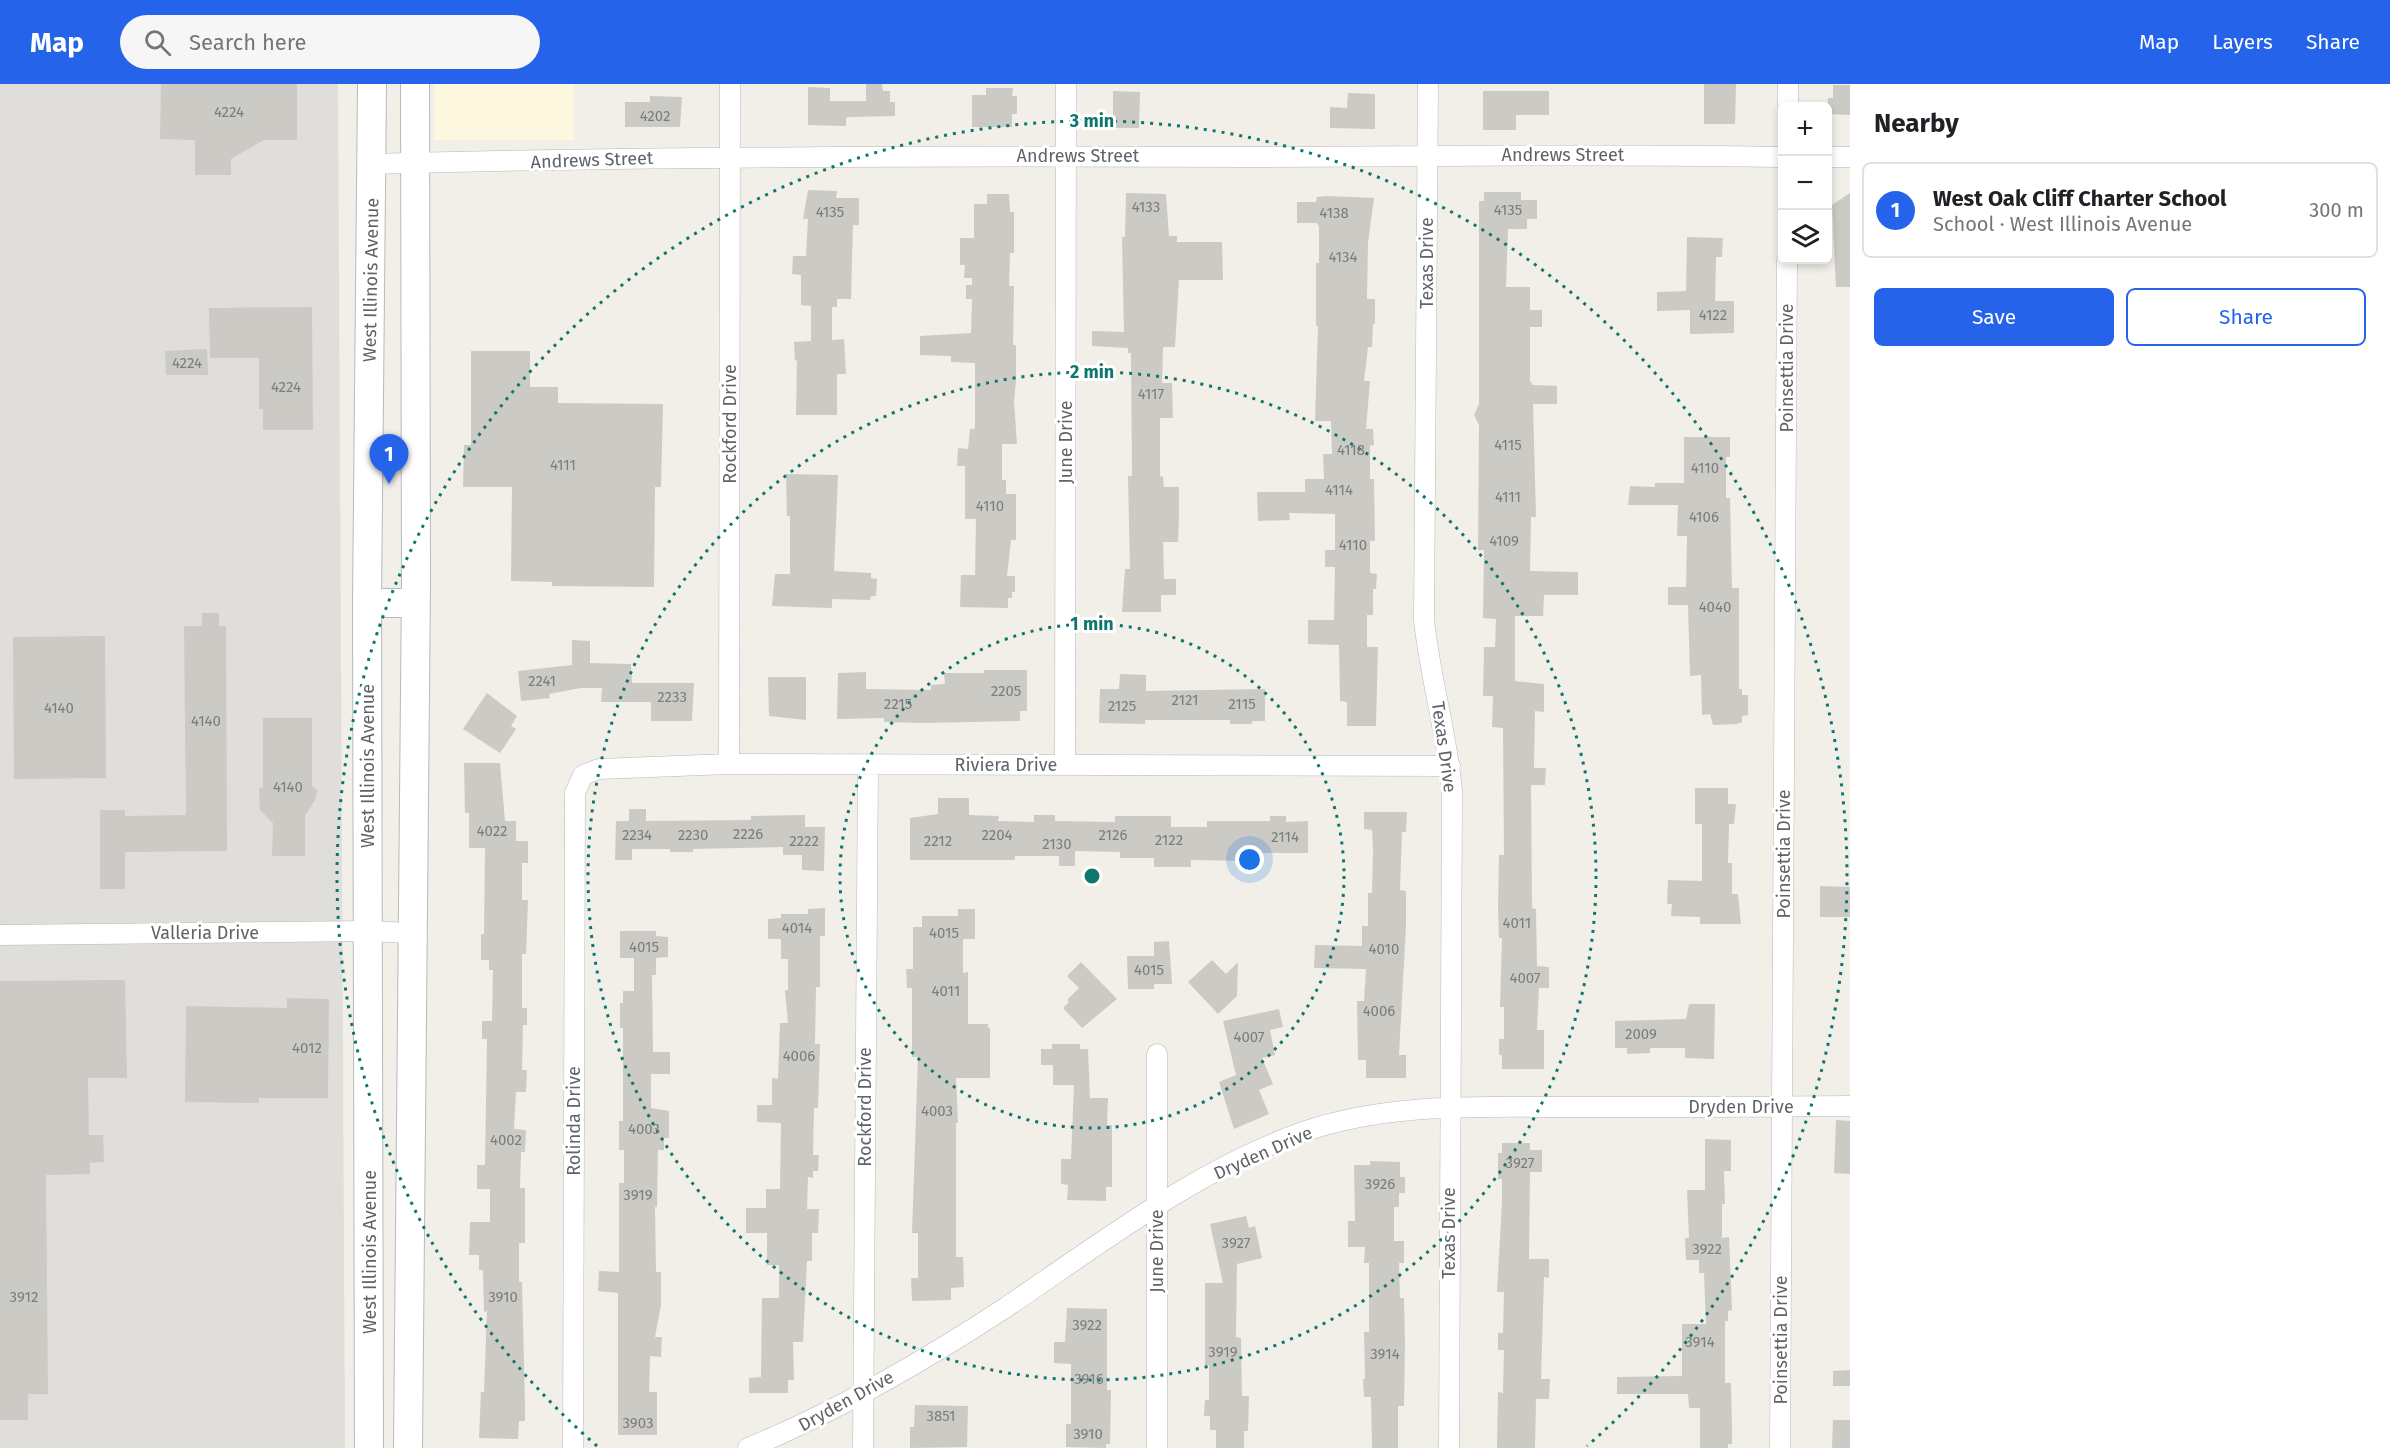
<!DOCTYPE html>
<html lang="en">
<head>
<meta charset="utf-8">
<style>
	:root { --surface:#fff; --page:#f6f6f6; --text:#202124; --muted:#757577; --line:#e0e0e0; --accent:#2563eb }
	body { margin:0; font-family:"Fira Sans",sans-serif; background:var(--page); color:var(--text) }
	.controls { position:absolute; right:18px; top:18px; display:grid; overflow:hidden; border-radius:9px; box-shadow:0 3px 9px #0003 }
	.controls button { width:54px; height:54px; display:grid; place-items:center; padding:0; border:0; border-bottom:2px solid var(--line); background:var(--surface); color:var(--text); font:30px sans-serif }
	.you { position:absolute; left:1250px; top:776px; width:21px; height:21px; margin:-15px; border:4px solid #fff; border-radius:50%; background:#1a73e8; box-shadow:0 0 0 9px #1a73e833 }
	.badge { display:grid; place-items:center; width:39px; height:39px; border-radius:50%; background:var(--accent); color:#fff; font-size:20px; font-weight:700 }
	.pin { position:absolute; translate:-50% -50px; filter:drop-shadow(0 2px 3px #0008) }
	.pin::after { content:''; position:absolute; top:32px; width:21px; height:18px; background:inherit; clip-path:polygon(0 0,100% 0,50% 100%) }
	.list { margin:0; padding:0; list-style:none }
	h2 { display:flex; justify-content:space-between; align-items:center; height:78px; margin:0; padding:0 24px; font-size:26px }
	h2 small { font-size:20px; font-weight:400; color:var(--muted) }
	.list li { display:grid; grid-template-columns:39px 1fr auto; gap:18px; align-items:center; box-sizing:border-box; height:96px; margin:0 12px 12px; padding:0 12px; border:2px solid var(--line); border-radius:9px }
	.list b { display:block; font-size:22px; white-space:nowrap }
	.list p { margin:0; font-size:20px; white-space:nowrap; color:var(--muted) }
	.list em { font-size:20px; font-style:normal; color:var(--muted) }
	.actions { display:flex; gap:12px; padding:18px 24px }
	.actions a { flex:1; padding:14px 0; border:2px solid var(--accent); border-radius:9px; text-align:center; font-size:21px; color:var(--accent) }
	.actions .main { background:var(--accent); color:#fff }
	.icon { flex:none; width:33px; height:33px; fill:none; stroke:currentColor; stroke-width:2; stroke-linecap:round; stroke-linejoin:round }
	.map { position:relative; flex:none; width:1850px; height:1364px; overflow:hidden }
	header { display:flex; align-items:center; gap:36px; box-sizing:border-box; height:84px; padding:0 30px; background:var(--accent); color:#fff }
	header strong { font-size:28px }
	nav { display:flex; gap:33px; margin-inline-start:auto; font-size:21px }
	.search { width:420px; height:54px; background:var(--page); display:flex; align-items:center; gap:15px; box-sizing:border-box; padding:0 21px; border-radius:33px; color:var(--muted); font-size:22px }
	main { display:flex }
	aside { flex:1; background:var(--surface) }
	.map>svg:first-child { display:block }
	.commercial { fill:#fef7e0 }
	.industrial { fill:#e0deda }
	.building { fill:#cccac5 }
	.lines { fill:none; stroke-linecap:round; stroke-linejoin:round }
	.minor-casing { stroke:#b5b8bc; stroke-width:21 }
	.secondary-casing { stroke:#b6babf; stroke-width:30 }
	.minor { stroke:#fff; stroke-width:20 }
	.secondary { stroke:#fff; stroke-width:28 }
	.ring { fill:none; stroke:#0f766e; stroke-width:3; stroke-dasharray:3 6 }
	.labels { text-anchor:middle; stroke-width:6; stroke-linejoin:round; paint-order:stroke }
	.number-label { font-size:15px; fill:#7a7d7f }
	.street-label { font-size:18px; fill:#5f6368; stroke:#fff }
	.centre { fill:#0f766e; stroke:#fff; stroke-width:3 }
	.ring-label { font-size:18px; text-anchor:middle; font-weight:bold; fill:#0f766e; stroke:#fff; stroke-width:6; stroke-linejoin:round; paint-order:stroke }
</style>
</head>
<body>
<header>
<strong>Map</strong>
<div class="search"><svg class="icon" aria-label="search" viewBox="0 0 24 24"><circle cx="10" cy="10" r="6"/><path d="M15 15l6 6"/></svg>Search here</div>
<nav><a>Map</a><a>Layers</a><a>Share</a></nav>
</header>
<main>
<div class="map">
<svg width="1850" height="1364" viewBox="0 0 1850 1364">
	<rect width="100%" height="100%" fill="#f1efe8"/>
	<path class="commercial" d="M434,0h140v56h-140z"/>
	<path class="industrial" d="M0,0h338l7,1364h-345z"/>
	<path class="building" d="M161,0h136v56h-33l-33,19v16h-36v-35l-35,-1z
		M866,0h16l1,7h7v11h5v14l-45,1 -4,1v8l-38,-1v-38l22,1v13h36z
		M1704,0h32l-1,40h-31z
		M1833,1h17v30l-22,-1v-16h5z
		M986,4h27l-1,8h5v18h-5v13h-40v-32h14z
		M1113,7l27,1 -1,36h-26z
		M1483,7h66v24h-33v15h-33z
		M1348,9l27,1v35l-45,-1v-21l17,1z
		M650,12l32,1 -2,30h-55v-25h25z
		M808,106l29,1 -1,7h23v27h-6l-2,74h-14v8h-5v33l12,-1 2,35h-9v41h-41l1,-55 -2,1 -1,-19 17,-1v-35l-10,-1v-30l-9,-1 1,-18h13l2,-37h-5z
		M1484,108h37v8h16v19h-10v10h-19l-2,58h24v23h12v17h-12v54l3,4 24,1v18h-24l3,113h-5l-1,54 48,1v23h-34l-1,21h-28v65l29,3v28l-9,-1 -1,57h12l-1,17h-14l1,123 4,1 1,57 12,1v21h-10l-2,42h7v39h-42v-14h-3v-16h5v-32h-4l2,-69h-3l-1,-29 1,-54h5l-1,-127 -11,-1 1,-31h-10l1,-49h11l1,-28 -13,-1 1,-68h-6l1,-125 -5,-10 5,-11v-203h5z
		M1126,109l40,1 3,42h8v6h45l1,38h-44l-4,67h-12l-1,36h10l1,35h-13v58l3,1 1,10h15v31l-1,24h-15l1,37h12v16h-15v17h-39l3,-43h5l-2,-93h4l-1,-123h-3v-5l-36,-2v-15l32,1 -2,-95h3z
		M1850,109v94h-14l-4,-82z
		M987,110h22l1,18h4v41h-4l-1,33h5l-1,59h3v36l-2,20 3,43h-15v36h4v14h10v46h-5l-4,36h8v16h-3v6h-4v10l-48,-1 1,-32h14l1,-56h-11v-53h-8l1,-18 10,1 2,-20h5v-66l-24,-1v-6l-31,-1v-19l51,-3 1,-34h-6v-14h6v-7h-8l1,-13h-5v-27h14v-34h13z
		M1328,112l46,2 -6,45 -1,56h8v25h-2l-1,23h-4l-4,34h6l-4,48h7l1,16 -4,1v33h4l1,62h-5v32l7,1 -1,15h-3v26h-6v32h11l-2,79h-29v-24l-7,-1 -1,-56 -31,-1v-24h26l1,-53h-10v-17h10v-36l-46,-1 1,7 -32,1 -1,-29h48v-13h19l-1,-25h9l-1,-33h-16l3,-95h-2v-63h3v-36l-2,-4h-20v-21h19l1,-5z
		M1687,153l36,1 -1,19h-6l-1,44h19v32l-44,1v-24l-33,1v-19l29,-1z
		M312,223l1,123h-50v-21h-4v-51h-49l-1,-50z
		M207,265l1,26h-42l-1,-24z
		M471,267h59v36h28v16l105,1 -2,83h-6l-1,100 -102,-1v-4l-41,-1 1,-94h-49l1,-42h7z
		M1684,353h46v20h-4v41h4l2,90h7v101h3v6h6v20l-6,1v6l-5,2 -24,1 -3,-11 -8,1 -1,-40 -11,1 -2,-71h-20v-18h18l1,-51h-10l1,-31h-50l2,-19 25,1v-4h29z
		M786,390l52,1 -4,96 37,2v5l6,1 -1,17h-5l-1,4 -38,-1v9l-60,-2 3,-32h15v-58h-3z
		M202,529h17v13h7l1,225 -102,1v37h-25v-79h25v6l61,-1 -2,-189h18z
		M105,552l1,142 -92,1 -1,-142z
		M572,556l18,1v22l41,1 1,19h62l-2,38h-41v-19h-50l1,-14h-21l-32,6 1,4 -29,3 -3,-30 54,-6z
		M984,586h43v41h-7v10l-95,2 -41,-1v-4l-47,1 1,-46 28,-1v17l65,1v-5l14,-1 -1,-11h40z
		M1120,590l26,1v16l119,-2v32h-12l-2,3h-21v-4h-85v4l-46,-1 1,-34h19z
		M768,593h38v43l-37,-4z
		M487,609l30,23 -6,10 5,3 -16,24 -37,-24z
		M263,634h49v68l5,4 -1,8 -11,18v40h-33l1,-33 -13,-13 -1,-22h4z
		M464,679h36l5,58h11v20h12v22h-6v37h6l-2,54h-4v54h5v17h-4l-1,45h5l-1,22h-10l-2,37 12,1 -1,22h-4l-1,36h5v55h-6v39h3l3,124v15h-6l-1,18 -39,-1 2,-46h3l3,-81 -3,1 -1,-42h-4v-15h-10l1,-33h20v-33h-13v-24h8l2,-126h-5v-18h10l1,-51h-4v-10h-8v-26h3l1,-86h-16v-35h-4z
		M1695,704h33v16h8l-2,20h-5l-1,39h4v31h6l3,30h-41v-7l-29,-1 1,-12h-5l1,-24 34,1v-57h-7z
		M938,714h31v17l30,1 -1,5 36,1v-7h21v6l60,1v-6h56v11h36v-6h63v-5h16v6l22,-1v32h-59v8l-58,-1v7h-37v-9h-34v-6l-45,-1v15h-16v-10h-44v4h-105v-42l28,-4z
		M629,725h17v12l105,-1v-4l54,-1v12h20l-1,44 -22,-1v-15h-19v-8l-90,2v3h-23v-3h-38v11h-17l1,-39h13z
		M1364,728h43l-1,20h-4l-2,58 6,1v35l-7,129h7v23h-40v-18h-8l-1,-59h7l2,-32 -52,-1 1,-23 47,1v-20h6v-33h4l1,-44 -1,-19 -8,-1z
		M1820,802l30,1v30h-30z
		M825,824v28h-5v51h-4l-1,57h5l-2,64h-4l-1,47h6l-1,16h-5v7l-5,-1 -1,32h12l-1,24h-6v28h-5l-4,81h-10l1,38h-6v13h-39v-15l12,-1 1,-79h17v-33h-12v-32h-21v-25h20v-19h14l1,-66 -24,-1v-17h15v-27l6,1 2,-56h8l-3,-33h3v-31h-7v-20h-13v-20l13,-1v-4h27v-5z
		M958,825h17v30h-12v34l5,-1v52h20v4h2v50h-34l2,45h-2v134h7l1,30 -13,1v12l-39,1 -1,-23h7v-45h-6l6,-176h-6v-69h-5l-1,-19h7v-42h9v-11h36z
		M620,847h36v5l12,1v20l-12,1v17h-4l1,77h17v22h-19v34l18,3v27h-5v12h-6l-1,57h-2l1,65h5v33l-6,32h7l-1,20 -11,-1 -1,36h8v43h-39v-142l-20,-2 1,-20 20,1v-89h5v-33h-5v-29h4v-93h-3v-25h3v-12h11v-33h-14z
		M1169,857l3,43h-18v5h-26l-1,-33h27v-14z
		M1212,876l14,14 12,-12 -1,34 -19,18 -30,-32z
		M1081,878l36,37 -35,29 -19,-20 6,-6 -2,-2 12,-12 -12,-12z
		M125,896l2,98h-39l1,57h14l1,27 -14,1v11l-44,1 2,219h-20v26h-28v-439z
		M287,914l42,1 -1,99h-69v5l-74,-1 1,-96 101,2z
		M1689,920h26l-1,55 -29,-1v-10h-35v5l-23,1v-6h-12v-27l71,-2z
		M1279,925l4,18 -13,3 5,25 -13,3 11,26 -14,6 10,24 -35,15 -15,-47 17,-7 -13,-54z
		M1052,960h28v5h8l2,49h18l-1,27h5v62h-6v14l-39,-1 1,-15 -7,-1v-25h10l3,-74h-21v-20h-12v-16h11z
		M1836,1036l14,1v53l-16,-1z
		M1705,1055l26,1v31h-7l1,33h-3v34l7,-1 2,48 1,25 -4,1v10h-3v62h6l1,43v18h-4v4h-28v-40h-11l-1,-14h-71v-17l65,-1v-52h24l-2,-51h-5v-13h-13l-1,-22h4l-2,-48h18z
		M1502,1059h28v7h12v22h-12l-1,87h20v19l-5,-1 -3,102h9l-1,20h-13l-1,49h-38l1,-56 5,1 1,-43h-6v-17h5l1,-41h-7l5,-90v-23h-4v-26h4z
		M1370,1077l30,1v15h5v16h-6v14h-5v34h10v22h-5l1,35h4l1,47 -1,61h-6v42h-26l-1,-51h-7l-1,-18h2l-1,-47h5v-69h-5l1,-16h-17v-26h7l-1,-56h16z
		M1246,1132l3,12 6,-2 7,32 -25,6 -1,73 5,1 1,58h7l-1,35h-4v17h-28v-18h-6v-14h-6l1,-16h4v-35h-4v-82h18l-13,-59z
		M1067,1224l40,1v81h4l-1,54h-4v4l-40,-1v-23h5v-60l-17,-1v-21h11z
		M1850,1286v16h-17v-15z
		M915,1321l53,1 -1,41 -57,1v-21h4z
		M1833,1336h17v28h-18z"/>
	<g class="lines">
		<defs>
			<path id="minor" d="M1428,0l-4,536c6,58 23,113 28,171l-3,657
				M1788,22v-22
				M1828,73h22
				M373,80c290,-8 580,-8 871,-7 180,0 359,-4 538,0
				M729,680l1,-680
				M1065,681l1,-681
				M0,851l368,-4 42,2
				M573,1364l2,-655 8,-18 16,-6 130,-5 721,2
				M748,1364c90,-37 176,-87 257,-140 95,-64 189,-137 298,-176 82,-29 174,-25 260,-25 96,0 191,0 287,-1
				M863,1364l5,-682
				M1157,1364v-394
				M1780,1364l7,-1188"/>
			<path id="secondary" d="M367,519h48
				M369,1364l-2,-845 5,-519
				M408,1364l8,-864 -1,-500"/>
		</defs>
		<use href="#minor" class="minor-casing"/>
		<use href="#secondary" class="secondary-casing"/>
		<use href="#minor" class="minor"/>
		<use href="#secondary" class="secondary"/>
	</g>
	<g class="ring">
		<circle cx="1092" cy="792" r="252"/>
		<circle cx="1092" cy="792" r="504"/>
		<path d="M597 1362A755 755 0 1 1 1587 1362"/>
	</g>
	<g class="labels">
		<g class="number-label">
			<text x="229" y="33">4224</text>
			<text x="655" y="37">4202</text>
			<text x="1146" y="128">4133</text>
			<text x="1508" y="131">4135</text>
			<text x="830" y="133">4135</text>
			<text x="1334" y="134">4138</text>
			<text x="1343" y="178">4134</text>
			<text x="1713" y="236">4122</text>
			<text x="187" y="284">4224</text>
			<text x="286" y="308">4224</text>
			<text x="1151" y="315">4117</text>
			<text x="1508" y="366">4115</text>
			<text x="1351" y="371">4118</text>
			<text x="563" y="386">4111</text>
			<text x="1705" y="389">4110</text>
			<text x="1339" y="411">4114</text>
			<text x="1508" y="418">4111</text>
			<text x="990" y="427">4110</text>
			<text x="1704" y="438">4106</text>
			<text x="1504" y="462">4109</text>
			<text x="1353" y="466">4110</text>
			<text x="1715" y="528">4040</text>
			<text x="542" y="602">2241</text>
			<text x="1006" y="612">2205</text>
			<text x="672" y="618">2233</text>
			<text x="1185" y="621">2121</text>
			<text x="898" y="625">2215</text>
			<text x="1242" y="625">2115</text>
			<text x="1122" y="627">2125</text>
			<text x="59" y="629">4140</text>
			<text x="206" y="642">4140</text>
			<text x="288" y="708">4140</text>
			<text x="492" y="752">4022</text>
			<text x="748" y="755">2226</text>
			<text x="637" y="756">2234</text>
			<text x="693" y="756">2230</text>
			<text x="997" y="756">2204</text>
			<text x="1113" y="756">2126</text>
			<text x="1285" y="758">2114</text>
			<text x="1169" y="761">2122</text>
			<text x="804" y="762">2222</text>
			<text x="938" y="762">2212</text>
			<text x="1057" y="765">2130</text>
			<text x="1517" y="844">4011</text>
			<text x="797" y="849">4014</text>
			<text x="944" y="854">4015</text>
			<text x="644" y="868">4015</text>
			<text x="1384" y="870">4010</text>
			<text x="1149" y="891">4015</text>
			<text x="1525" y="899">4007</text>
			<text x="946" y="912">4011</text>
			<text x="1379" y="932">4006</text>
			<text x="1641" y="955">2009</text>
			<text x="1249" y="958">4007</text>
			<text x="307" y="969">4012</text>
			<text x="799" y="977">4006</text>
			<text x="937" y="1032">4003</text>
			<text x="644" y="1050">4003</text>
			<text x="506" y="1061">4002</text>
			<text x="1520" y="1084">3927</text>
			<text x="1380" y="1105">3926</text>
			<text x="638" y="1116">3919</text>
			<text x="1236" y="1164">3927</text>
			<text x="1707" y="1170">3922</text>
			<text x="24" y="1218">3912</text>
			<text x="503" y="1218">3910</text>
			<text x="1087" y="1246">3922</text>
			<text x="1700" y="1263">3914</text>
			<text x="1223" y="1273">3919</text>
			<text x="1385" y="1275">3914</text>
			<text x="1089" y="1300">3916</text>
			<text x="941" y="1337">3851</text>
			<text x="638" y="1344">3903</text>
			<text x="1088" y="1355">3910</text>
		</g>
		<g class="street-label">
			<text x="1563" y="77">Andrews Street</text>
			<text x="1078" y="78">Andrews Street</text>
			<text transform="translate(592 76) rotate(-2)" y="6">Andrews Street</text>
			<text transform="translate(1427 179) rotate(-90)" y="6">Texas Drive</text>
			<text transform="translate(371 196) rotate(-89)" y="6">West Illinois Avenue</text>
			<text transform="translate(1787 284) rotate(-90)" y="6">Poinsettia Drive</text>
			<text transform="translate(730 340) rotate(-90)" y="6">Rockford Drive</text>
			<text transform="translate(1066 358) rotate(-90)" y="6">June Drive</text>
			<text transform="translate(1444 663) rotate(82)" y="6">Texas Drive</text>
			<text x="1006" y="687">Riviera Drive</text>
			<text transform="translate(368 682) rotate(-90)" y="6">West Illinois Avenue</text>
			<text transform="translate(1784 770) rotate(-90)" y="6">Poinsettia Drive</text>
			<text x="205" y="855">Valleria Drive</text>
			<text transform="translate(865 1023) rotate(-90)" y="6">Rockford Drive</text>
			<text x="1741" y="1029">Dryden Drive</text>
			<text transform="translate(574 1037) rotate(-90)" y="6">Rolinda Drive</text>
			<text transform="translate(1263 1069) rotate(-24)" y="6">Dryden Drive</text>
			<text transform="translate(1449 1149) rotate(-90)" y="6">Texas Drive</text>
			<text transform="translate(1157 1167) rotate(-90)" y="6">June Drive</text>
			<text transform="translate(370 1168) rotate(-90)" y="6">West Illinois Avenue</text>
			<text transform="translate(1781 1256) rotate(-90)" y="6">Poinsettia Drive</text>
			<text transform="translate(846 1317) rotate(-29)" y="6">Dryden Drive</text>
		</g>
	</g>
	<circle cx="1092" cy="792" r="9" class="centre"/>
	<g class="ring-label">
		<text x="1092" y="43">3 min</text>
		<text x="1092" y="294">2 min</text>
		<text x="1092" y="546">1 min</text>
	</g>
</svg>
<div class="controls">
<button>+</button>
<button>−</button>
<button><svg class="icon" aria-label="layers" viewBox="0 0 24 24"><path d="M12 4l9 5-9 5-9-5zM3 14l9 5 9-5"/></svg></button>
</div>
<div class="you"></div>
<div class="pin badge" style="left:389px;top:400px">1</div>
</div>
<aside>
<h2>Nearby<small></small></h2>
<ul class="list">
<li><span class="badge">1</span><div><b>West Oak Cliff Charter School</b><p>School · West Illinois Avenue</p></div><em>300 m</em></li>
</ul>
<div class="actions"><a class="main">Save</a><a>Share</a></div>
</aside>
</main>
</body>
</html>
